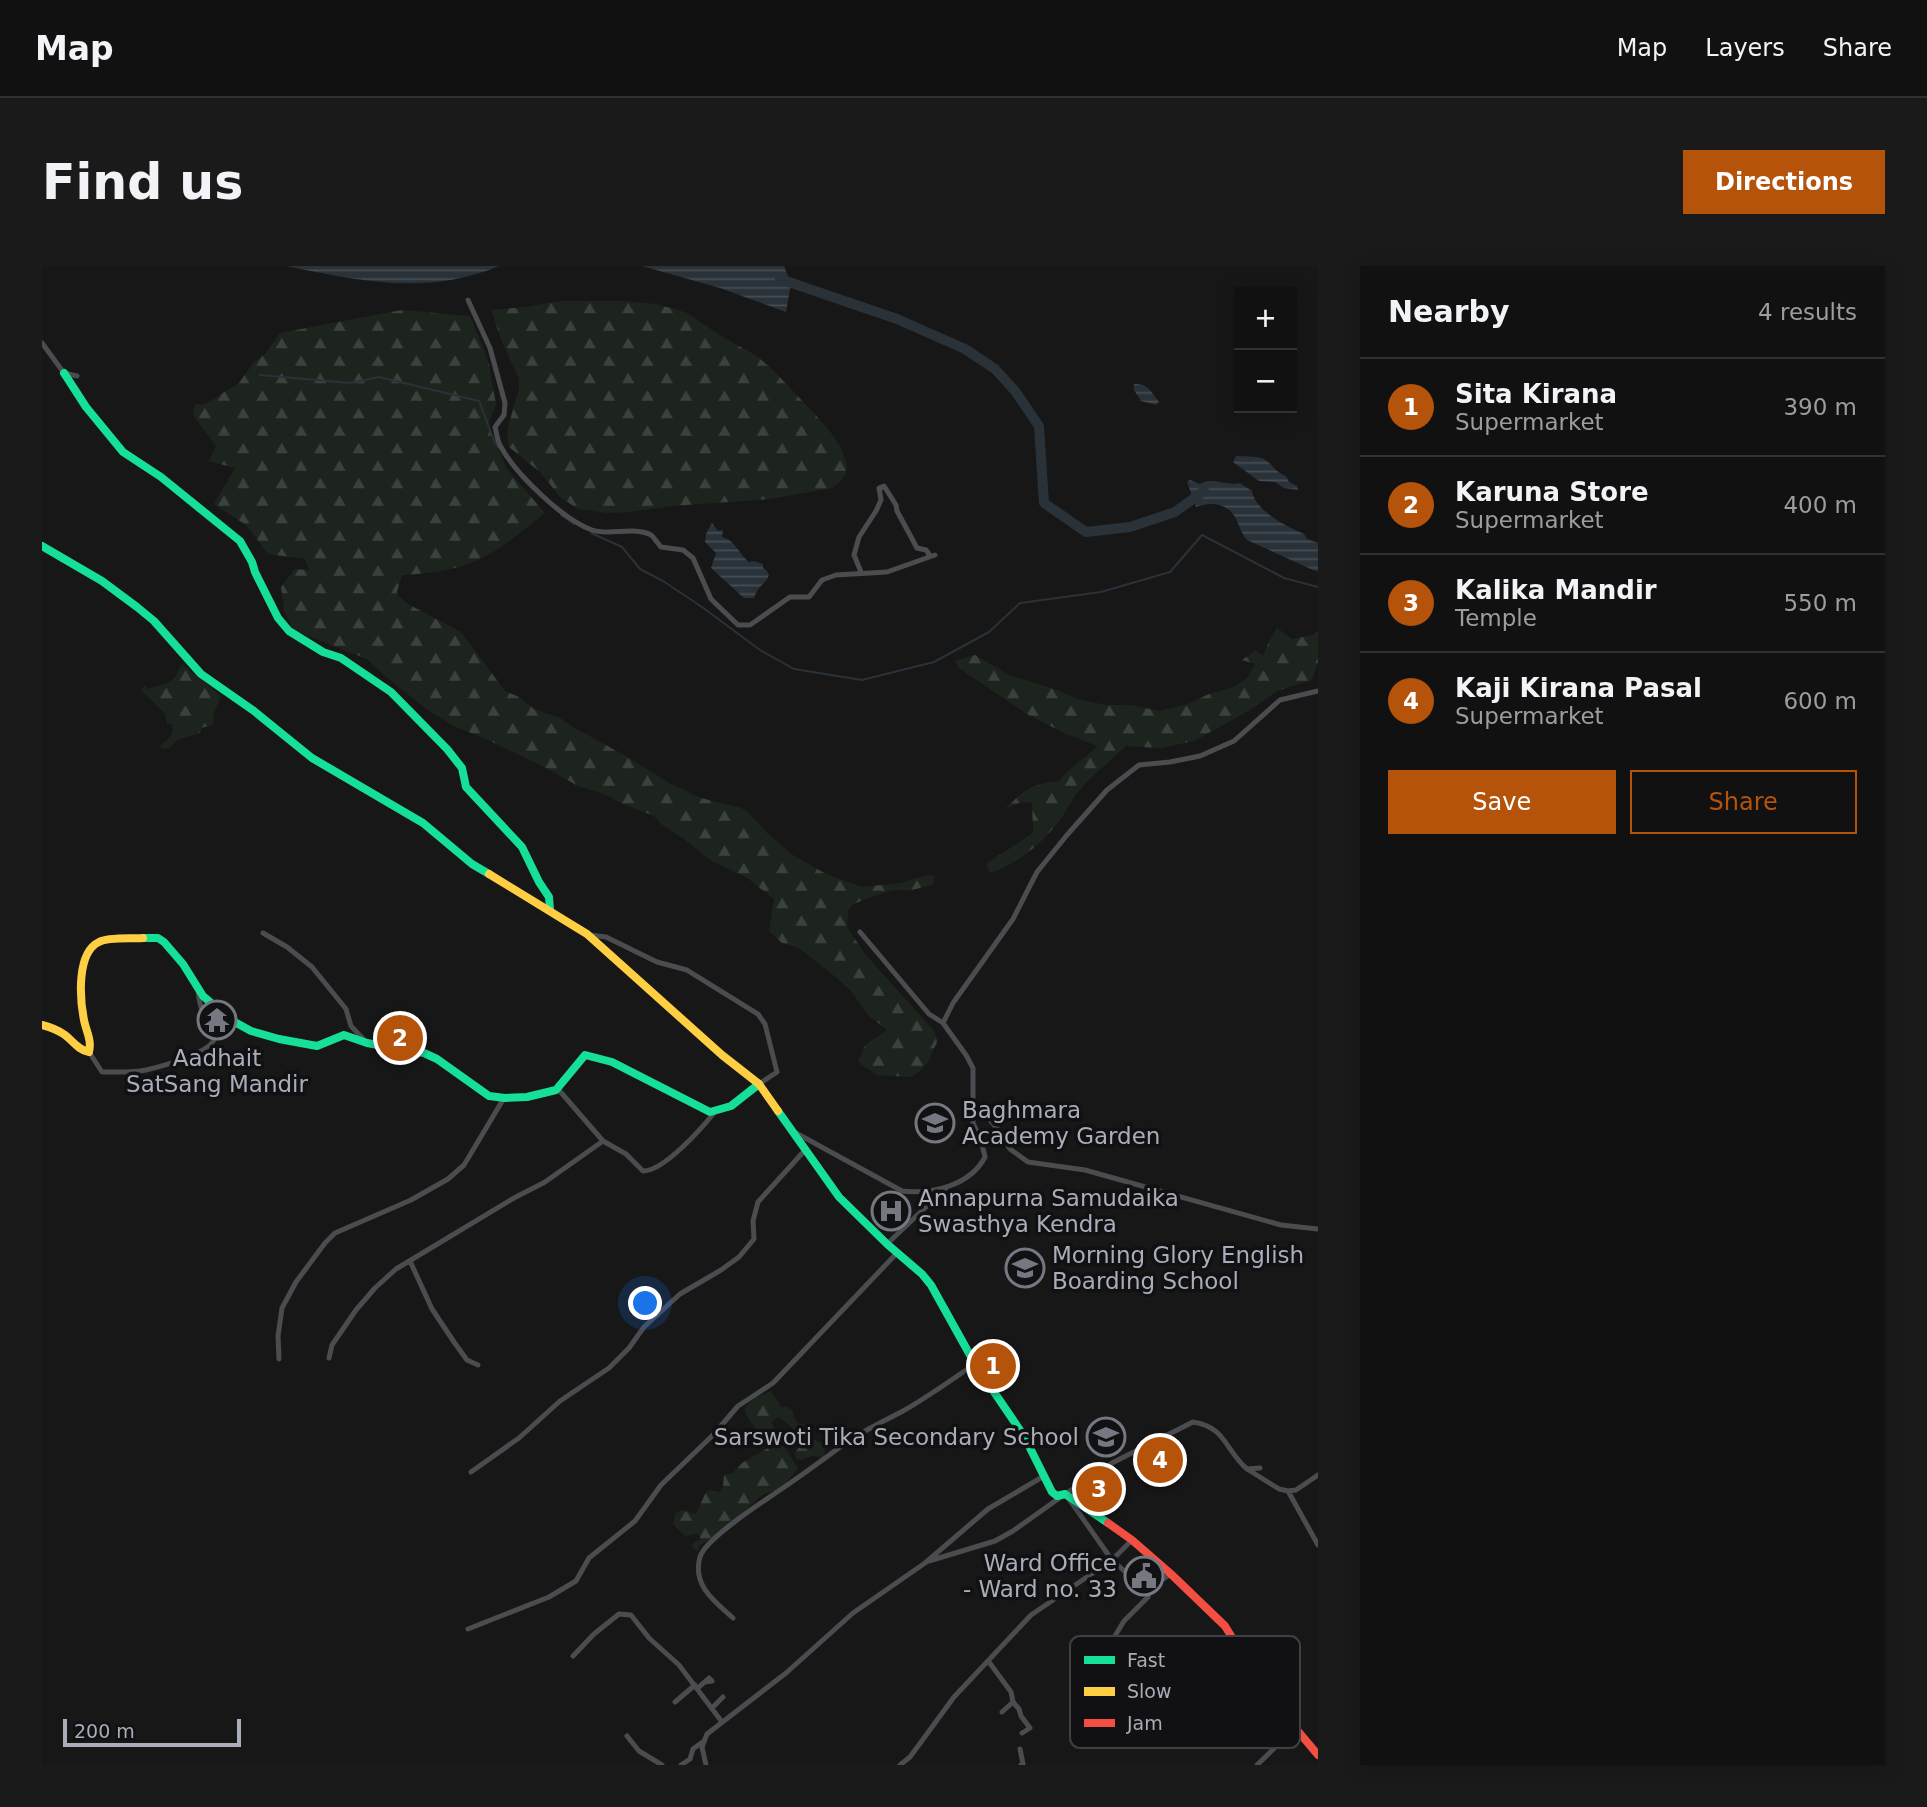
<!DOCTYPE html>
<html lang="en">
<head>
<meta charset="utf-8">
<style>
	:root { --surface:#111; --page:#1a1a1a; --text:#f1f3f6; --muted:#9c9d9f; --line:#303131; --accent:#b45309 }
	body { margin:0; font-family:"DejaVu Sans",sans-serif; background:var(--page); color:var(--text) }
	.controls { position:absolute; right:21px; top:21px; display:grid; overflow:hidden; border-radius:0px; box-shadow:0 4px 18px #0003 }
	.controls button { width:63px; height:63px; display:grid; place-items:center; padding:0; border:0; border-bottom:2px solid var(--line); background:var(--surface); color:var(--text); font:35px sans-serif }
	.scale { position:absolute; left:21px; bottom:18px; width:178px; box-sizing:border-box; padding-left:7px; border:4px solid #a8adb8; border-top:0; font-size:19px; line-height:24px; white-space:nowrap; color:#a8adb8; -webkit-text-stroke:5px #111113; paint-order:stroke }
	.you { position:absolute; left:604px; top:1038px; width:24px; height:24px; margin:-18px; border:5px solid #fff; border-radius:50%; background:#1a73e8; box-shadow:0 0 0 10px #1a73e833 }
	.badge { display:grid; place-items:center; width:46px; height:46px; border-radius:50%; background:var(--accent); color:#fff; font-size:23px; font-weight:700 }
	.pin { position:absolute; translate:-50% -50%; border:4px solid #fff; box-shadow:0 2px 7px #0006 }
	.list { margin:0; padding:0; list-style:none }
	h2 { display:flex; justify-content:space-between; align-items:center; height:91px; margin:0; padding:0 28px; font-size:30px }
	h2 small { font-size:23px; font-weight:400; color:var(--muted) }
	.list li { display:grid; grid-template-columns:46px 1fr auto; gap:21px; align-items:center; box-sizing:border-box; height:98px; padding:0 28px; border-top:2px solid var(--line) }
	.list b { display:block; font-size:26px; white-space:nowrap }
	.list p { margin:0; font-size:23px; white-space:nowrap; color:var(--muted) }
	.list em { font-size:23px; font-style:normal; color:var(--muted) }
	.actions { display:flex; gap:14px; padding:21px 28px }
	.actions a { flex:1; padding:16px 0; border:2px solid var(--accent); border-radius:0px; text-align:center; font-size:24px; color:var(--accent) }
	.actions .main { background:var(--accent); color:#fff }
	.map { position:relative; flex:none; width:1276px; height:1499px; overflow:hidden; border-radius:0px }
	header { display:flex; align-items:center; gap:42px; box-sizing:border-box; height:98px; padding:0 35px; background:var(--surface); border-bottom:2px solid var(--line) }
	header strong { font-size:33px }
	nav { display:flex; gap:38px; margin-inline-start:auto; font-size:24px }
	.intro { display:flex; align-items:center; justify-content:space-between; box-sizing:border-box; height:168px; padding:0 42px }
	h1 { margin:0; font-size:49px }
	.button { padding:18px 32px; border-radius:0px; background:var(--accent); color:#fff; font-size:24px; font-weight:700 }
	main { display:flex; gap:42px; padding:0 42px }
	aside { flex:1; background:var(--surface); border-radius:0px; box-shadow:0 4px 18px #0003 }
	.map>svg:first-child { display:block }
	.forest { fill:url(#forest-firs) }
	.water { fill:url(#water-rules) }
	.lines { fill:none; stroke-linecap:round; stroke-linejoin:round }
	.stream { stroke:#2a3239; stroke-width:2 }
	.river { stroke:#2a3239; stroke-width:10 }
	.street { stroke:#4b4c50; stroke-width:5 }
	.fast { stroke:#16e098; stroke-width:8 }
	.slow { stroke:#ffcf43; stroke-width:8 }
	.jam { stroke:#f24e42; stroke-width:8 }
	.labels { text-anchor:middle; stroke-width:7; stroke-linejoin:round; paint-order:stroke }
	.poi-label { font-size:23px; fill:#a8adb8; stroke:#111113; text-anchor:start }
	.key { fill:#111113; stroke:#3e4045; stroke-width:2 }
	.key-label { font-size:19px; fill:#a8adb8 }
</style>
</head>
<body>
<header>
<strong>Map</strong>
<nav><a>Map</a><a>Layers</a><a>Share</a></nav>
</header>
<div class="intro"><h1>Find us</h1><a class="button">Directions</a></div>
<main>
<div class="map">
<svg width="1276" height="1499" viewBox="0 0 1276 1499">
	<defs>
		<pattern id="forest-firs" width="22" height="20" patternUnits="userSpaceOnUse" patternTransform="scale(1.75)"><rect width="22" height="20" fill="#1d241e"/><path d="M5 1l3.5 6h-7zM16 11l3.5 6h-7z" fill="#3b413d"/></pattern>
		<pattern id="water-rules" width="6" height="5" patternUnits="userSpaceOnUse" patternTransform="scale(1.75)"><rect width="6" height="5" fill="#2a3239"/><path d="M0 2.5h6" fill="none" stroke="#464d54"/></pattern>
	</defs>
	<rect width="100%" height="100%" fill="#171717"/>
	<path class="forest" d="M520,35h62l31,3 20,5 12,4 34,23 36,20 17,15 35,37 19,21 12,17 7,18 -1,10 -6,8 -8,6 -62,11 -98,7 -43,6 -21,1 -30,-4 -18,-12 -19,-24 -32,-26 -2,-10 1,-10 11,-38v-10l-17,-37 -11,-32 33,-3z
		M360,44l68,6 18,44 8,44 -8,21 19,44 38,44c-20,16 -48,40 -72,49 -22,9 -48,12 -71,13l-5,17 1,4 10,8 53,28 44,59 14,6 15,12 26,9 11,8 53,29 45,28 32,15 40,10 8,5 17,19 25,22 35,20 36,13 39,-4 22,-7 8,-1 4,2 -3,8 -20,5h-20l-24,8 -16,7 -4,6 -1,16 18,27 70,78 2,10 -9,20 -7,8 -10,7 -34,-2 -19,-13 7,-17 21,-14 -1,-3 -15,-11 -19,-26 -14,-13 -38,-30 -17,-5 -13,-12 5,-32 -28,-22 -34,-16 -28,-22 -23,-15 -7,-8 -29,-11 -21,-11 -26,-8 -34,-19 -58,-28 -32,-13 -25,-15 -44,-35 -18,-17 -74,-29 -9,-20 -3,-23 14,-18 14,1 -4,-11 -37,-5 -22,-29 -32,-21 21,-36 -26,-7 7,-15 -21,-28 -2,-5 2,-9h10l34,-21 15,-21 11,-8 15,-21z
		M1235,362l15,11 21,-4 5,-5v32l-6,18 -35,11 -27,19 -56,31 -34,7 -34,-2c-16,15 -34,29 -48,46 -6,7 -10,16 -15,24 -18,25 -43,47 -73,57l-4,-9 47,-31 -1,-30 -9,-1 -18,7c20,-20 27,-25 54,-28 11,-14 26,-22 38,-35l-35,-14 -35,-18 -68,-46 -4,-7 20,-6 34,20 51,16 20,9 26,5h26l27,6 29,-7 21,-10 25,-7 13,-9 8,-14 -13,-4 14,-10 7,6 6,-15z
		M140,398l39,32 -8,19 1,10 -13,3 -1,5 -23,7 -7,8 -5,1 -6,-2c8,-8 17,-10 12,-23h-4l-2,-10 -24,-24 4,-4 3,3c7,-3 18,-4 24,-9 5,-3 6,-11 10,-16z
		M729,1125l10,16h6l5,3 5,13 14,2 2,14 8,4 4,4 -1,10 -13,-1 -9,4 -6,-1 -1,-7 8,-9c-2,-6 -18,-24 -25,-26l-7,6c6,7 8,13 11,21 5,8 11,15 16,24 -3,5 -14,17 -18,20 -6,4 -14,4 -20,9 -19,16 -37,38 -60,48l-3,7 -5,-6 2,-4 6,-2v-5l-5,-1 -10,2 -12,-12 2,-10 6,-4 15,4 9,-20 4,-4 11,2 3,-6 1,-11 9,-2 9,-10 26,-15c-6,-15 -20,-25 -24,-40l11,-10z"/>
	<path class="water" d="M244,0h213c-73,30 -139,15 -213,0z
		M600,0h142l7,18 -5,28 -66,-24z
		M1092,118c14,-1 17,8 25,18l-3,3 -15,-4 -7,-11z
		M1194,190c10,1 23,-1 31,5 7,6 10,12 19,15l3,6 8,4 1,4 -14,-2 -9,-6 -16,-1 -26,-19z
		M1148,214l10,4c11,-7 27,2 40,-1l12,8c3,20 35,36 52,43l3,5 11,4v28l-5,-1 -66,-30c-6,-7 -7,-13 -11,-21 -8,-16 -25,-18 -40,-12l-9,-25z
		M670,257l6,8 5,-1 -1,7c13,3 17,17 27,25l5,-1 9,3v4l4,3 2,4c-4,10 -11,10 -15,23h-10l-33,-30 5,-15 -11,-11 1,-8z"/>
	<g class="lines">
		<path class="stream" d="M218,109l90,8 29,-6 100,24 16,42 3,4
			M519,249l13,9
			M549,267l31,14 18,22 23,12 39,26 58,43 34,19 68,11 72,-18 55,-30 31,-29 81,-11 69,-20 32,-37 82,43 34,9"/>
		<path class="river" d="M738,13l117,40 68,30 30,20 20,22 24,35 5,77 42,29 44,-5 45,-15 29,-21"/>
		<path class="street" d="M426,34l22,48 15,55 -1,12 -9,12c2,7 2,14 6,20 14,26 62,73 91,83 16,6 44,-4 59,5 3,2 7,9 10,12l22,3 10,8 18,41 27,26h12l40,-28h19l13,-17 14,-5 51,-3 48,-17
			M0,77l22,30 13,3
			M819,306l-7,-17 5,-18 17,-26 5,-11 -2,-12 5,-2 12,19 1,6 20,37 9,2 3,4 -1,3
			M221,667l24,14 25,20 34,42 5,17 14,15
			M548,669l16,2 51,25 30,8 71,44 7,10 12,48 -18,12
			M901,757l10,-20 60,-84 24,-47 30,-37 40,-45 32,-25 31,-3 30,-6 34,-15 46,-41 38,-9
			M47,786l13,20c14,0 29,1 44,-2 13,-3 71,-18 69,-35 -1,-9 -8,-15 -12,-24 -4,-6 -4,-13 -5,-21
			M930,842l14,7 13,16 11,18 18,13 57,8 196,55 37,4
			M754,867l106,58c30,3 68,-5 83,-34l-4,-17 -8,-17v-55l-7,-13 -23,-32 -14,-9 -69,-82
			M561,875l23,13 17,17c21,0 58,-42 71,-58
			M845,978l59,-56
			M368,995l22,48 22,33 13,18 11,5
			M287,1092l3,-13 24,-35 19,-22 21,-19 118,-71 31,-16 58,-41 -45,-52
			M237,1093l-1,-23 4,-28 14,-26 29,-39 10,-10 76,-33 37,-21 16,-14 40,-67
			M1205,1203l32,20 9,2 30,54
			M429,1206l48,-34 41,-37 49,-33 20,-20 15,-21 36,-33 41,-24 18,-13 15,-18 -1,-18 5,-19 48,-53
			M1246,1225l8,-1 22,-15
			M1027,1233l43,61 18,16 18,12 23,-14
			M887,1295l66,-20 18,-10 52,-37 47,-31 81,-41c33,5 32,28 54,47l13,-1
			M691,1352c-19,-17 -41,-33 -33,-61 5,-18 61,-54 77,-65 24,-16 47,-33 70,-50 18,-12 37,-21 56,-31 25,-14 48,-31 72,-47
			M426,1363l81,-32 27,-16 13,-23 46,-37 26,-36 52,-50 25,-29 35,-23 124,-130
			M1071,1373l11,-18 24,-24v-9
			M531,1390l21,-22 25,-20 12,1 18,23 30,27 43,57
			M947,1396l22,30 2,10 6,7 2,7 9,12 -8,5
			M656,1422l11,-10 3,3 -7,1
			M633,1436l20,-17
			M670,1442l11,-11
			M960,1446l11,-10
			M585,1470l12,15 23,14
			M978,1483l3,15 -2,1
			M639,1499l9,-6 3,-10 11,-8
			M664,1499l-4,-18 5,-13 79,-61 67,-60 72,-50 63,-54 56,-33
			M858,1499l10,-8 44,-60 77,-82 81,-55 20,-20
			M1215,1499l38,-37"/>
		<path class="fast" d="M22,107l22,34 37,45 38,25 79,64 12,21 3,10 23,46 11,13 34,21 18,6 50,34 56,57 15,19 4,19 56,60 17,35 10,15 1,13
			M0,280l60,35 35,26 17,14 47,53 53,37 58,47 111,65 49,41 17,10
			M101,672h15l6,4 19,22 20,32 28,24 20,11 28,8 38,7 27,-11 23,8 57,10 13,6 52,37 16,2 22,-1 29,-7 29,-35 27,7 98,50 21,-6 28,-22
			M736,845l61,86 48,47 35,30 9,11 44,79 49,72 28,56 5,4 8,-2 43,29"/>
		<path class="slow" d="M447,608l98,60 135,121 37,29 19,27
			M0,759c8,2 16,5 23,10 8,6 13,15 24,17 3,-12 -3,-21 -5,-32 -4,-20 -8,-67 15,-78 9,-5 32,-3 44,-4"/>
		<path class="jam" d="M1066,1257l24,17 39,34 54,52 33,54 23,31 37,44"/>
	</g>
	<defs>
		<symbol id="temple-ring" viewBox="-11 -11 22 22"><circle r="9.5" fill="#111113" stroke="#757880" stroke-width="1.5"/><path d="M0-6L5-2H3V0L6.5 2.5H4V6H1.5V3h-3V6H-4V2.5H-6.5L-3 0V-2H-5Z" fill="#757880"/></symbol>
		<symbol id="school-ring" viewBox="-11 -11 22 22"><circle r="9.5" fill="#111113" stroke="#757880" stroke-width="1.5"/><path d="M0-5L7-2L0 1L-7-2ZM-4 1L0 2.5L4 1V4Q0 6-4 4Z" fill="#757880"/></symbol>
		<symbol id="hospital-ring" viewBox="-11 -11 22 22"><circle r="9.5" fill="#111113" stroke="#757880" stroke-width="1.5"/><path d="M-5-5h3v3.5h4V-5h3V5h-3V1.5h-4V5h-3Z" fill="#757880"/></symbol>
		<symbol id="civic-ring" viewBox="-11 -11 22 22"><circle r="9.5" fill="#111113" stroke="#757880" stroke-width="1.5"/><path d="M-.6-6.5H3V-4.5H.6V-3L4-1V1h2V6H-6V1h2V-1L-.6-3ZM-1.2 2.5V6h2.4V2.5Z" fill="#757880"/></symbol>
	</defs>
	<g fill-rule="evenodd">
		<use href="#temple-ring" x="153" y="732" width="44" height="44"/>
		<use href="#school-ring" x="871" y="835" width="44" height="44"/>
		<use href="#hospital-ring" x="827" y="923" width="44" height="44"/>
		<use href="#school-ring" x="961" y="980" width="44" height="44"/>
		<use href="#school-ring" x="1042" y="1149" width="44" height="44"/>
		<use href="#civic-ring" x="1080" y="1288" width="44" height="44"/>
	</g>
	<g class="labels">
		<g class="poi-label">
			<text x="175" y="800" text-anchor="middle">Aadhait<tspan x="175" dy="26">SatSang Mandir</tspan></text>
			<text x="920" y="852">Baghmara<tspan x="920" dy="26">Academy Garden</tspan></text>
			<text x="876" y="940">Annapurna Samudaika<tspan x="876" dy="26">Swasthya Kendra</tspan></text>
			<text x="1010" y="997">Morning Glory English<tspan x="1010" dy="26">Boarding School</tspan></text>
			<text x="1037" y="1179" text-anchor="end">Sarswoti Tika Secondary School</text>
			<text x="1075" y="1305" text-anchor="end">Ward Office<tspan x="1075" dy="26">- Ward no. 33</tspan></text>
		</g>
	</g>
	<rect x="1028" y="1370" width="230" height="112" rx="10" class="key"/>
	<rect x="1042" y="1390" width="31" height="8" fill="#16e098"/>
	<rect x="1042" y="1421" width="31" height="9" fill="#ffcf43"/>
	<rect x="1042" y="1453" width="31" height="8" fill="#f24e42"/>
	<g class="key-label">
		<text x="1085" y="1401">Fast</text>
		<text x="1085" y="1432">Slow</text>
		<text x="1085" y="1464">Jam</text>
	</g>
</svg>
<div class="controls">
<button>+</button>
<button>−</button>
</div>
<div class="scale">200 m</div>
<div class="you"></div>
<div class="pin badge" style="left:951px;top:1100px">1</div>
<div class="pin badge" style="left:358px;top:772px">2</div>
<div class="pin badge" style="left:1057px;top:1223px">3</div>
<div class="pin badge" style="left:1118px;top:1194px">4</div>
</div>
<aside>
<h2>Nearby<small>4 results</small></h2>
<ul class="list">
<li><span class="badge">1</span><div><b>Sita Kirana</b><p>Supermarket</p></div><em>390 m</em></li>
<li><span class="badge">2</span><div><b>Karuna Store</b><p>Supermarket</p></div><em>400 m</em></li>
<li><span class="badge">3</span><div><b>Kalika Mandir</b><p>Temple</p></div><em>550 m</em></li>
<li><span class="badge">4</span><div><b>Kaji Kirana Pasal</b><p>Supermarket</p></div><em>600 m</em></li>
</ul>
<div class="actions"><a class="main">Save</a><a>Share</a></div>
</aside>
</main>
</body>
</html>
